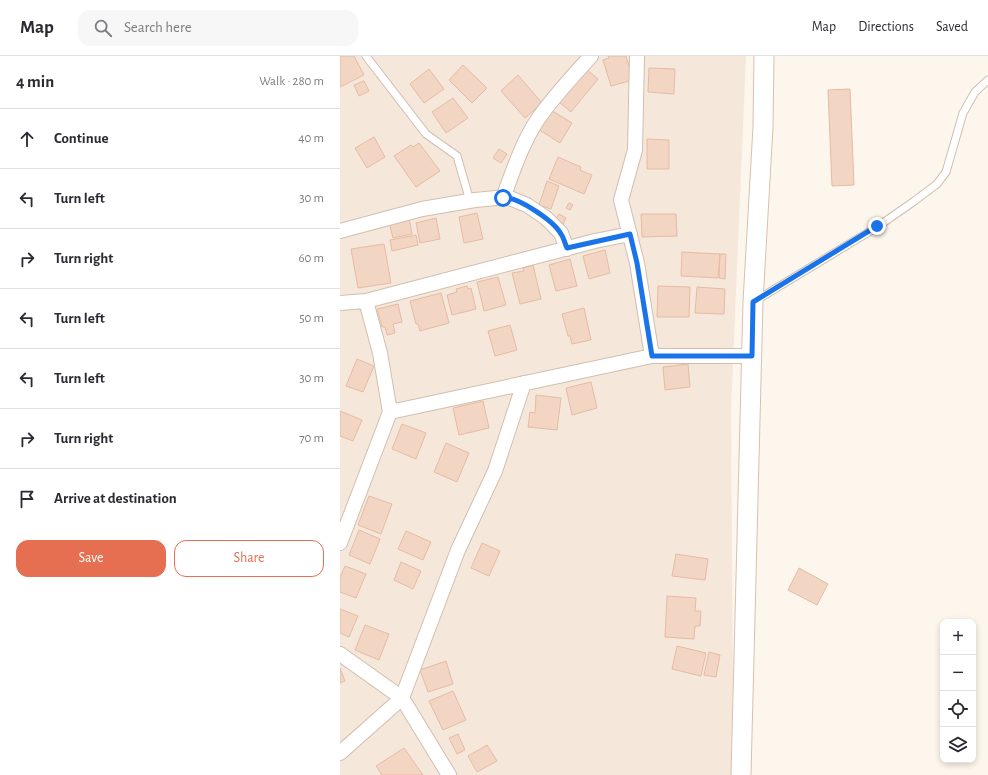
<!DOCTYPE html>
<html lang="en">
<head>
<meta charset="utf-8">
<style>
	:root { --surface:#fff; --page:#f7f7f7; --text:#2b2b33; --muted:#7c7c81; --line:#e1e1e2; --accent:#e76f51 }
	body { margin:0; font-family:"Alegreya Sans",sans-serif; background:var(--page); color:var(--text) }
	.controls { position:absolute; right:12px; bottom:12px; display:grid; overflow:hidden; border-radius:8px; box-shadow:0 2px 6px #0003 }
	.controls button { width:36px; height:36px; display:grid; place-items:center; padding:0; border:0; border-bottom:1px solid var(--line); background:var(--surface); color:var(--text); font:20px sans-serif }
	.stop { position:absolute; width:12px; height:12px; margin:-9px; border:3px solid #1a73e8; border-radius:50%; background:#fff }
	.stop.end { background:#1a73e8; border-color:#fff; box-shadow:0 1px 4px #0008 }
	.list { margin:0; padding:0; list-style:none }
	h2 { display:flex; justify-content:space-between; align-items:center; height:52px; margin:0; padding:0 16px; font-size:17px }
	h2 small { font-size:13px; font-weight:400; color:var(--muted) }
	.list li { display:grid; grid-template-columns:26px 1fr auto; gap:12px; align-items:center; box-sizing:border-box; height:60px; padding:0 16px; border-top:1px solid var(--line) }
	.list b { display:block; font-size:15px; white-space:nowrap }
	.list em { font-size:13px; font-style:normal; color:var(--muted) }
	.actions { display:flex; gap:8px; padding:12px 16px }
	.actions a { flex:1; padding:9px 0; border:1px solid var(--accent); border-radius:12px; text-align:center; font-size:14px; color:var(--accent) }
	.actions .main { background:var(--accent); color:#fff }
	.icon { flex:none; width:22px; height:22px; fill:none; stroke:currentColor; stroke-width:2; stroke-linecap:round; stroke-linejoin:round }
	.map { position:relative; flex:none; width:648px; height:719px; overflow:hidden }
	header { display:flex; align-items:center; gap:24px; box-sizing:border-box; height:56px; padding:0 20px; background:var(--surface); border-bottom:1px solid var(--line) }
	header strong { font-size:19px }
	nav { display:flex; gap:22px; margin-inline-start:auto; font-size:14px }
	.search { width:280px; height:36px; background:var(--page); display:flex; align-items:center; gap:10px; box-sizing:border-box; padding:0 14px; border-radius:12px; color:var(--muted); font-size:15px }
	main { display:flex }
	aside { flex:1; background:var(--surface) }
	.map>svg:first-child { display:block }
	.residential { fill:#f5e8da }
	.building { fill:#f3d5c3; stroke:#e6bba3 }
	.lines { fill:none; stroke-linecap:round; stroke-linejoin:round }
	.lane-casing { stroke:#d1beb0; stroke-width:9 }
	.street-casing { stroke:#d1beb0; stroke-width:16 }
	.secondary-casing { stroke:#d6c0b0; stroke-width:21 }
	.lane { stroke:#fff; stroke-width:7 }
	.street { stroke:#fff; stroke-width:14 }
	.secondary { stroke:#fff; stroke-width:19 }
	.route { stroke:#1a73e8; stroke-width:5 }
</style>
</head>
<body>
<header>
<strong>Map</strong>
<div class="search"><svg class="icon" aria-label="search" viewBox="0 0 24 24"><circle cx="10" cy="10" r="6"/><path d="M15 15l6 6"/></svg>Search here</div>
<nav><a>Map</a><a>Directions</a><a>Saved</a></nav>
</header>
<main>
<aside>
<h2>4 min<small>Walk · 280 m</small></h2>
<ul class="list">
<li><svg class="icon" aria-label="ahead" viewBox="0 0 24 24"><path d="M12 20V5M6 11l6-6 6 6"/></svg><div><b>Continue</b></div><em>40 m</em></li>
<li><svg class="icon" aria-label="left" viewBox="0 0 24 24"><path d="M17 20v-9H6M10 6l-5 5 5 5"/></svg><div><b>Turn left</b></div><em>30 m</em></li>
<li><svg class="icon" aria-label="right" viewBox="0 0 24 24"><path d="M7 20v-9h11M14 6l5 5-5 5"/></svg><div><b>Turn right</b></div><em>60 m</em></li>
<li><svg class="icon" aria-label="left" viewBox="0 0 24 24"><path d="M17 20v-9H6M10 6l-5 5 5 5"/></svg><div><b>Turn left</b></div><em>50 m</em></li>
<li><svg class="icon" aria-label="left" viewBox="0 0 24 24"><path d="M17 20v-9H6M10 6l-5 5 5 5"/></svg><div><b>Turn left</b></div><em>30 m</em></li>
<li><svg class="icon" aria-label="right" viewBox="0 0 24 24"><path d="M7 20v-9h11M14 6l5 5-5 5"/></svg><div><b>Turn right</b></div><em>70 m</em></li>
<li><svg class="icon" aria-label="arrive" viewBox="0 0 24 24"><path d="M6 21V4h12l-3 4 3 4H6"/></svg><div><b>Arrive at destination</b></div></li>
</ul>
<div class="actions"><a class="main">Save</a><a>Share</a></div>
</aside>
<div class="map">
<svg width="648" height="719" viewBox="0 0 648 719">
	<rect width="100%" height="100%" fill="#fdf6ec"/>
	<path class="residential" d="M0,0h406l-15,354 2,270 -2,95h-391z"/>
	<path class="building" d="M0,0h14l10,19 -24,12z
		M268,0h18l7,24 -22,6 -8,-26 6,-2z
		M123,9l24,23 -15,15 -23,-23z
		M309,12l26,1 -1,25 -26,-2z
		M89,13l15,20 -20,14 -14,-19z
		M246,13l12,10 -27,33 -12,-10z
		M178,19l24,28 -17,15 -24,-27z
		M24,25l5,10 -10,5 -5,-11z
		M510,33l4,96 -22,1 -4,-96z
		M113,42l15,20 -22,15 -14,-21z
		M211,54l21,13 -12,20 -22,-14z
		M34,81l11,20 -18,11 -12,-20z
		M307,83l22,1v29h-22z
		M79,87l21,28 -24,16 -22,-31 17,-11 2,2z
		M159,93l8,5 -6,9 -8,-5z
		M218,101l23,10 -1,3 12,5 -8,19 -35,-15z
		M207,125l12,5 -8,23 -12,-4z
		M229,147l4,2 -3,5 -4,-2z
		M137,157l6,26 -19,4 -5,-26z
		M219,158l7,4 -3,6 -7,-5z
		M301,158h35l1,22 -35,1z
		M69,162l3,16 -19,4 -4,-16z
		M96,162l4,21 -20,4 -4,-20z
		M76,179l2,10 -26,6 -2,-11z
		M44,188l7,39 -33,5 -7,-39z
		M265,194l5,23 -21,6 -6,-23z
		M342,196l38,2 -2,24 -37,-2z
		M380,198h6l-1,25 -6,-1z
		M230,203l7,27 -21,5 -7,-26z
		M193,209l8,34 -21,5 -8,-31 12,-2 -1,-3z
		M158,221l8,28 -22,6 -7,-29z
		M127,230l1,3 3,-1 5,21 -24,6 -5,-20 10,-3 -1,-3z
		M318,230l32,1 -1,30h-32z
		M357,231l28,2 -1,25 -29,-1z
		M101,237l8,30 -29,8 -2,-7h-2l-6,-23z
		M58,248l4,18 -9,2 2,9 -8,2 -2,-8h-3l-5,-18z
		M244,252l7,32 -19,4 -2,-8h-2l-6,-22z
		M170,269l7,25 -22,6 -7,-25z
		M17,303l17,7 -11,26 -17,-6z
		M348,308l2,23 -25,3 -2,-23z
		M251,326l6,26 -25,7 -6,-27z
		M196,339l25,3 -4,32 -29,-3 2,-15 5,1z
		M143,345l6,27 -30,7 -6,-27z
		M0,355l22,9 -9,21 -13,-5z
		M62,368l24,9 -10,26 -24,-10z
		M106,387l23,10 -12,29 -23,-10z
		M29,440l23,8 -11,30 -23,-9z
		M19,474l21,9 -10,25 -21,-9z
		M66,475l25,11 -8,18 -25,-11z
		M142,487l18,8 -11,25 -18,-8z
		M336,498l32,5 -3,21 -33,-4z
		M61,506l20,9 -8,18 -19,-9z
		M5,510l21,8 -10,24 -16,-6v-14z
		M459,512l29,16 -11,21 -29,-15z
		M327,540l29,2 -1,13h6l-1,15h-5l-1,13 -29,-2z
		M0,553l18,7 -9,21 -9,-4z
		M25,569l24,9 -10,26 -24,-10z
		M337,590l29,7 -5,23 -29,-7z
		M369,596l11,3 -4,22 -12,-2z
		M106,605l7,23 -25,8 -8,-22z
		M0,612l5,13 -5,2z
		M113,635l13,29 -23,10 -14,-29z
		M118,678l7,16 -8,4 -8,-16z
		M147,689l10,16 -20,11 -9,-16z
		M64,692l19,27h-41l-6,-9z"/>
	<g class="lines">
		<defs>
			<path id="lane" d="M26,0l60,78 31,22 13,45
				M415,245l122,-74 36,-25 24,-18 9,-12 17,-59 12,-21 13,-12"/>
			<path id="street" d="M297,0l-2,94 -14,50 16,63 15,93
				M163,142c10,-27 19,-55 35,-79 15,-22 35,-43 53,-63
				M0,175l82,-22 53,-9 32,-3 20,8 19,13 15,15 6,16
				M0,247l26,-2 229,-60 35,-7
				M50,356l262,-56h100
				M0,487l50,-131 -10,-59 -14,-52
				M0,598l62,44 47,77
				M0,697l62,-55 56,-148 37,-79 29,-88"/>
			<path id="secondary" d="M401,719l12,-473 10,-175 1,-71"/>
		</defs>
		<use href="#lane" class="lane-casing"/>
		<use href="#street" class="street-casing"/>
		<use href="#secondary" class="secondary-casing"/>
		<use href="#lane" class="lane"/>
		<use href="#street" class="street"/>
		<use href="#secondary" class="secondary"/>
	</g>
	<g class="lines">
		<path class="route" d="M163,142c14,-2 51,23 58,36 3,4 4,10 6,14l63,-14 7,29 15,93h100l1,-54 124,-76"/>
	</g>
</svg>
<div class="controls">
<button>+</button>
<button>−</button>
<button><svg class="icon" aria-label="locate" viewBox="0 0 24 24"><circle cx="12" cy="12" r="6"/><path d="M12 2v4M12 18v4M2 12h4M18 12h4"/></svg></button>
<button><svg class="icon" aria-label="layers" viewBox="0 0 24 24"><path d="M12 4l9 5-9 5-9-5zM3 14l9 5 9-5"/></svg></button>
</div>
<div class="stop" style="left:163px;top:142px"></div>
<div class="stop end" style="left:537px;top:170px"></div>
</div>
</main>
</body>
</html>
